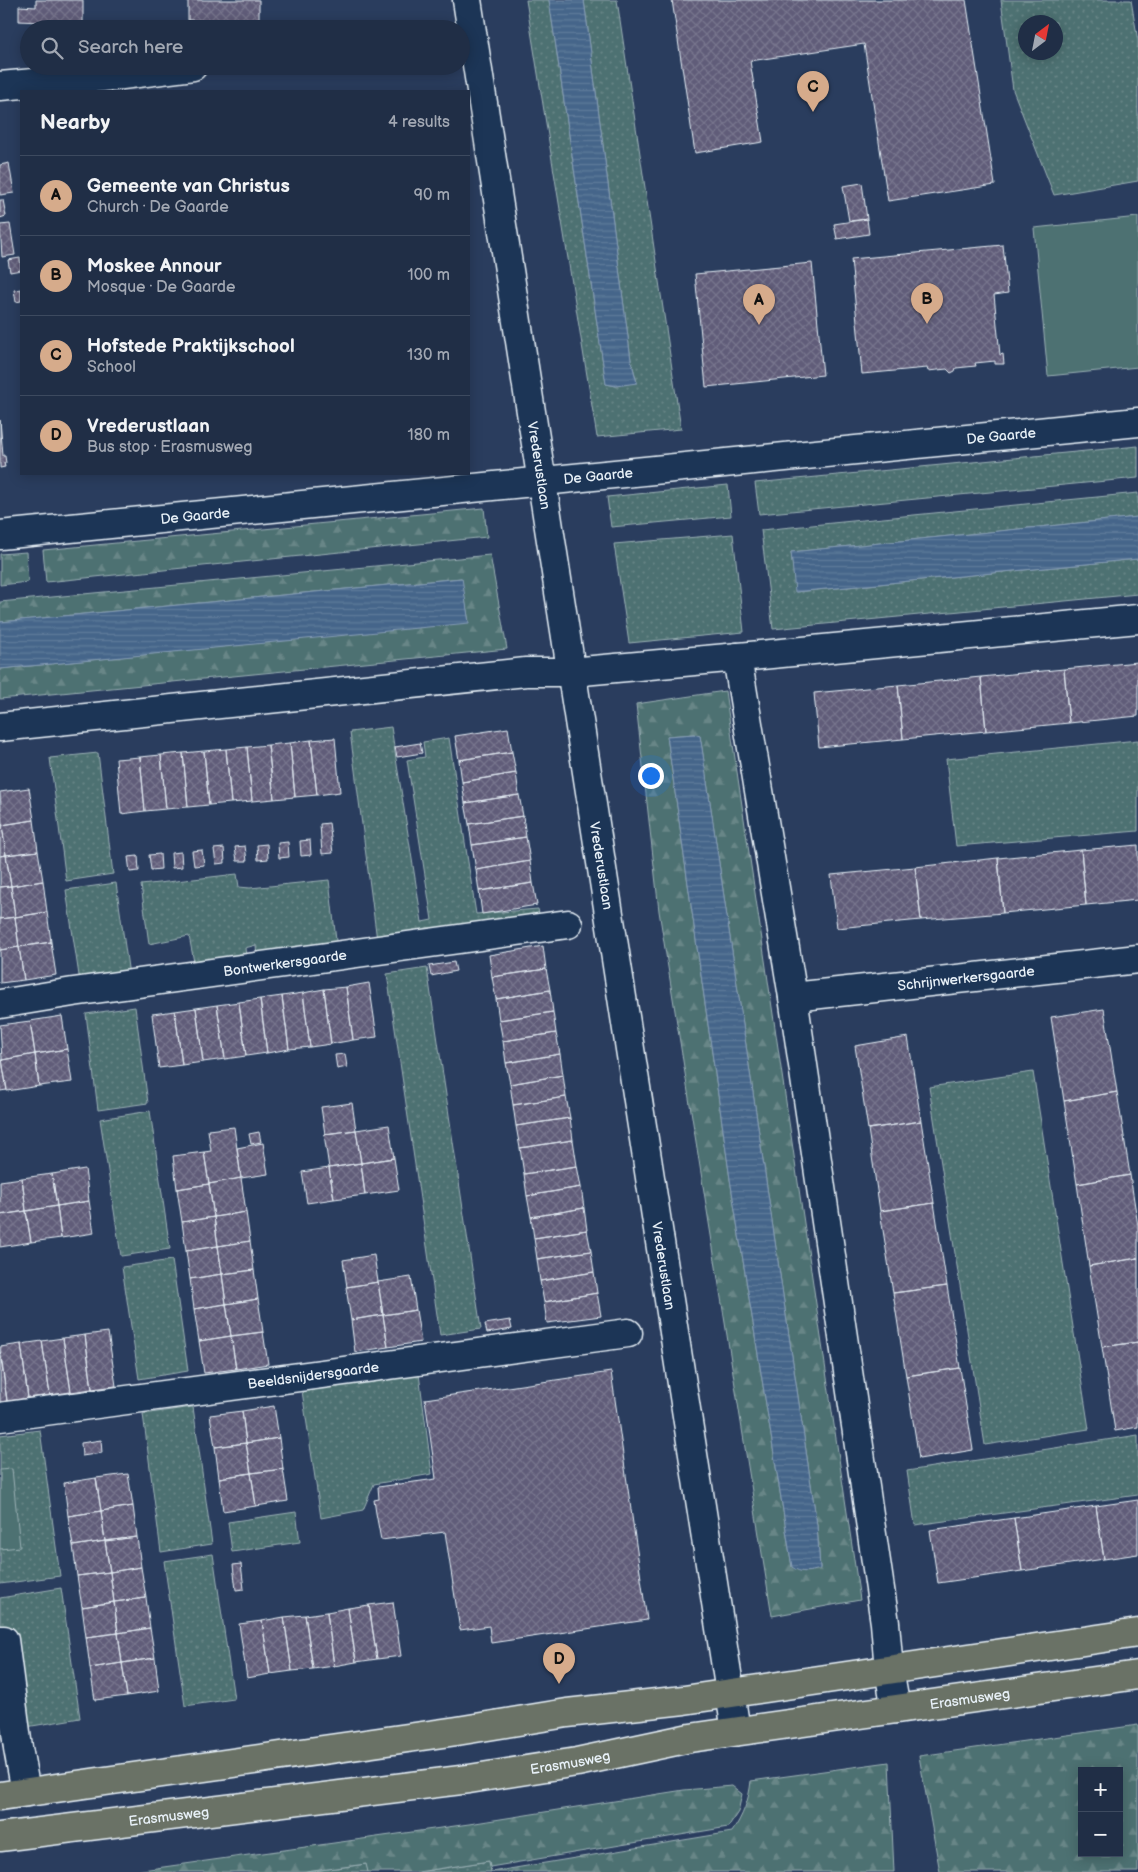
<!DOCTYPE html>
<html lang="en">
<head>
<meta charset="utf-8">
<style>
	:root { --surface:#202e46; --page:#28364d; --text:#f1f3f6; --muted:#a2a8b3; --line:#3d4a5f; --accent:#d6ab8b }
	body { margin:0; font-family:"Balsamiq Sans",sans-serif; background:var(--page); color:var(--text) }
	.controls { position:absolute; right:15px; bottom:15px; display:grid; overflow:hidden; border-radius:0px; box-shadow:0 2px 12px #0003 }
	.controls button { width:45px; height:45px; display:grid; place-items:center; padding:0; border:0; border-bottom:1px solid var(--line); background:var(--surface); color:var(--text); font:25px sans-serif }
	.compass { position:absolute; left:1018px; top:15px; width:45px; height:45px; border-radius:50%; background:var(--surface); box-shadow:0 2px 12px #0003; rotate:32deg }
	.you { position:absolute; left:650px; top:775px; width:18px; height:18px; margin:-12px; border:4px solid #fff; border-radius:50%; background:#1a73e8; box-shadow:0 0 0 8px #1a73e833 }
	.badge { display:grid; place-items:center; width:32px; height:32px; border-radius:50%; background:var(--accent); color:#111; font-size:16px; font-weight:700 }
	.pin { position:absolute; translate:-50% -41px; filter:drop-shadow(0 1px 2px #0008) }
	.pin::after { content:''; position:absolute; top:26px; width:18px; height:15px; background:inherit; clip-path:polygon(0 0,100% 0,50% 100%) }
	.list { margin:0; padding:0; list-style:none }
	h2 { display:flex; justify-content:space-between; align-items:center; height:65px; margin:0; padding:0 20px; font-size:21px }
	h2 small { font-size:16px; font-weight:400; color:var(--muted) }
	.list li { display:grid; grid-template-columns:32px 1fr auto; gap:15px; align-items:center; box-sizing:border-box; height:80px; padding:0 20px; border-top:1px solid var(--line) }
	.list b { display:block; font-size:19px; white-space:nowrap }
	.list p { margin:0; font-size:16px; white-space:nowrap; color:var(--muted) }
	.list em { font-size:16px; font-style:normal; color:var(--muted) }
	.icon { flex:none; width:28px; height:28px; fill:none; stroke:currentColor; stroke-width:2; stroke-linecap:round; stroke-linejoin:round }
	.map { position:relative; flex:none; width:1138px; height:1872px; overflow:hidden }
	.search { position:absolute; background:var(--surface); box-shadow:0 2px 12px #0003; left:20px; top:20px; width:450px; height:55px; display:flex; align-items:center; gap:12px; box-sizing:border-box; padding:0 18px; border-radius:28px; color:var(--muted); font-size:19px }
	.panel { position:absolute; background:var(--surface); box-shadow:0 2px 12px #0003; left:20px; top:90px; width:450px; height:385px; border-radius:0px }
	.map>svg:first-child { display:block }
	.green { fill:url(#green-dots); stroke:#9bb1b5; fill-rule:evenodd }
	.forest { fill:url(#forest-firs); stroke:#9bb1b5; fill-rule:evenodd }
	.pitch { fill:#4e7172; stroke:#9bb1b5 }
	.water { fill:url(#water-rules); stroke:#869db6 }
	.building { fill:url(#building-cross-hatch); stroke:#e8f1f8 }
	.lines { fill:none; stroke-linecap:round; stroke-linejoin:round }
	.minor-casing { stroke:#e8f1f8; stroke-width:31 }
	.major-casing { stroke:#e8f1f8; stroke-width:31 }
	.minor { stroke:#1d3557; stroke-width:28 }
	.major { stroke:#6a7266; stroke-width:28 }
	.labels { text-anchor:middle; stroke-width:4.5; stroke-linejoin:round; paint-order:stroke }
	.street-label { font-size:14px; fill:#e8f1f8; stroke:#1d3557 }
</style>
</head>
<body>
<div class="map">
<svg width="1138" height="1872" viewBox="0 0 1138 1872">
	<defs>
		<pattern id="green-dots" width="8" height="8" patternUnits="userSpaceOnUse" patternTransform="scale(1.25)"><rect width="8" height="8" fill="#4e7172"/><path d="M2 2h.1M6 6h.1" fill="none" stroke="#688687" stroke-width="1.8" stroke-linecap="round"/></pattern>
		<pattern id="forest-firs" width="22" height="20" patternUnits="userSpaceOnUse" patternTransform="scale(1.25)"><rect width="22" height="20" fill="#4e7172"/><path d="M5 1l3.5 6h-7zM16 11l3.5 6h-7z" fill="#688687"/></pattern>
		<pattern id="water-rules" width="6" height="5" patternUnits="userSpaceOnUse" patternTransform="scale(1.25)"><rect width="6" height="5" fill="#45658a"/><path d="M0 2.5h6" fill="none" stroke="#607c9b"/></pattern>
		<pattern id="building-cross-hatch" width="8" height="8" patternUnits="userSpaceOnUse" patternTransform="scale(1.25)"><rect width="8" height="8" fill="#605c79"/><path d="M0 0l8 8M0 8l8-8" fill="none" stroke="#77748d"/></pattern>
	</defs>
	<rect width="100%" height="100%" fill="#2a3d5e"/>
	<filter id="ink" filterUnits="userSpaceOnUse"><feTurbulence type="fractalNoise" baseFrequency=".02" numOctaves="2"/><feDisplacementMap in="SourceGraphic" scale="10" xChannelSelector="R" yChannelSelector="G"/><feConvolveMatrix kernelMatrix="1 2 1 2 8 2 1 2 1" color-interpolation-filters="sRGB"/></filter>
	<g filter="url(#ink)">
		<path class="green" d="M526,0h23l57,384 10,2 21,-4 -6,-22 -47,-360h33l64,429 -84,8z
			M1001,0h130l7,41v140l-84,14 -41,-105zM1026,22h30v30h-30z
			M1138,446v32l-379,36 -4,-31z
			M728,485l3,31 -120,11 -4,-30z
			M1138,493v24l-347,35 5,40 342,-33v35l-365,35 -12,-99z
			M733,534l11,98 -115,11 -15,-99z
			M391,727l31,195 10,-2 -25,-160 18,-3 -2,-15 26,-4 27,176 62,-5 2,8 -163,23 -27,-208z
			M1138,740v91l-182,15 -10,-87z
			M98,753l15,121 -47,7 -16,-123z
			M237,874l2,13 11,1 79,-8 8,69 -80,8 -1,-12 -11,3 1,10 -52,4 -5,-26 -40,8 -8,-59z
			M116,883l13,92 -49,7 -14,-92z
			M427,968l54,361 -41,6 -53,-361z
			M135,1007l13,96 -50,7 -12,-96z
			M1033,1072l56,357 -104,16 -56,-358z
			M150,1111l20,138 -49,7 -21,-137z
			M172,1260l16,111 -49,8 -17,-112z
			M419,1374l13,100 -58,10 -11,26 -42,8 -19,-127z
			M193,1407l19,137 -51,8 -18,-138z
			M40,1430l20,146 -60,8v-149z
			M1138,1435v60l-223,30 -8,-54z
			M296,1512l4,30 -68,10 -4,-30z
			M213,1554l21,145 -49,7 -21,-145z
			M61,1588l19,130 -54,9 -14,-100 -12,1v-30z
			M489,1861l2,11h-73z
			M367,1864l1,8h-63z"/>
		<path class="forest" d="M484,508l3,29 -441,45 -3,-32z
			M26,552l2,30 -28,3v-31z
			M490,555l17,94 -507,50v-30l469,-47 -8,-44 -461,44v-20z
			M725,691l135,909 -88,16 -113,-705 -23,-207zM694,734l6,2 2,12 115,777 3,43 -28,-1 -62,-388 -63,-443z
			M1138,1725v147h-198l-21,-116zM1082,1771h37v82h-37z
			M889,1762l5,110h-403l241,-40c11,-16 17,-32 19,-51z
			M732,1786l10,8 -4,18 -10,15 -238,40 -1,-6 -71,11h-50l-2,-8 -61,8h-177l341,-48 215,-34z"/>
		<path class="pitch" d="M1138,217v150l-90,9 -14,-148z
			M12,1469l8,78 -20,2v-79z"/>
		<path class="water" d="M549,0h35l47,360 6,23 -21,3 -10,-2z
			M1138,517v42l-343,33 -4,-40z
			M462,578l7,45 -469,46v-47z
			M694,734l6,2 2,12 115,777 3,44c-10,3 -19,5 -28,-2l-62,-388 -63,-443z"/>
		<path class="building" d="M36,0h47v24l-64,-3v-15l17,1z
			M188,0h71v21l-7,1v3l-23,-1v-3l-41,-1z
			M672,0h294l29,185 -107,16 -24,-157 -114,17 13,81 -68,11z
			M9,163l5,30 -14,2v-30z
			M862,183l5,36 -18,2 -6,-35z
			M0,200h3l3,16 -6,2z
			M867,219l2,15 -32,5 -3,-15z
			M10,224l5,31 -13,2 -2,-32z
			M1003,245l5,48 -14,2 6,60 3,-1 1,10h-9v-3l-20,2 1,3 -20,2 -1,3 -4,2 -4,-4 -19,2 -1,-3 -65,6 -11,-115z
			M20,258l1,12 -11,2 -2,-12z
			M812,263l11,112 -117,12 -11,-113z
			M21,289v12l-5,1 -2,-12z
			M0,420l3,36h2l1,7h-2l1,4 -5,1z
			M1138,662v54l-69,7 -5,-54z
			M1064,669l5,54 -83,8 -5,-54z
			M981,677l5,54 -83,8 -5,-54z
			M898,685l5,54 -84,8 -5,-54z
			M508,728l4,24 -53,8 -4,-24z
			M335,738l5,54 -23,3 -6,-55z
			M311,740l6,55 -22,2 -5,-54z
			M290,743l5,54 -21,2 -6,-54z
			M420,743l2,10 -25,4 -2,-10z
			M268,745l6,54 -22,2 -5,-54z
			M247,747l5,54 -21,2 -5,-54z
			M226,749l5,54 -22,2 -5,-54z
			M204,751l5,54 -21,2 -5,-54z
			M512,752l4,21 -54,9 -3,-22z
			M183,753l5,54 -22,2 -5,-54z
			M161,755l5,54 -21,2 -5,-54z
			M140,757l5,54 -24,3 -5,-55z
			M516,773l3,22 -54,8 -3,-21z
			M29,788l5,32 -32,5 -2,-33z
			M519,795l4,21 -54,8 -4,-21z
			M523,816l3,21 -54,8 -3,-21z
			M34,820l4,31 -32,4 -4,-30z
			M329,823l4,30 -11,1 -2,-30z
			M0,825h2l4,30 -6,1z
			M526,837l4,24 -54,9 -4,-25z
			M310,840l1,15 -10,1 -1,-15z
			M288,842l1,15 -10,1 -1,-15z
			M267,844l1,15 -10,1 -1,-15z
			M1138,845v55l-52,5 -5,-55z
			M245,846l2,15h-10l-2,-14z
			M224,848l1,15 -9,1 -2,-15z
			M202,850l2,15 -10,1 -2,-15z
			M1081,850l5,55 -83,8 -5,-55z
			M38,851l5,30 -32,5 -5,-31z
			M181,852l1,15 -10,1 -1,-15z
			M160,854l1,15 -10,1 -2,-15z
			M6,855l5,31 -11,1v-31z
			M138,856l1,15 -9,1 -2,-15z
			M998,858l5,55 -82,7 -6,-53z
			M530,861l3,22 -54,8 -3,-21z
			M915,867l6,53 -84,8 -6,-53z
			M43,881l4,31 -32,5 -4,-31z
			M533,883l4,22 -55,9 -3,-23z
			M11,886l4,31 -15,2v-32z
			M47,912l4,30 -32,5 -4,-30z
			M15,917l4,30 -19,3v-31z
			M51,942l5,33 -32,5 -5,-33z
			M543,946l3,23 -54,8 -3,-22z
			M19,947l5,33 -24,3v-33z
			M454,962l2,9 -25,5 -2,-10z
			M546,969l4,21 -54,9 -4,-22z
			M369,983l8,54 -24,3 -7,-53z
			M346,987l7,53 -22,4 -7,-55z
			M324,989l7,55 -21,3 -7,-54z
			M550,990l3,22 -54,8 -3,-21z
			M303,993l7,54 -21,2 -7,-53z
			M282,996l7,53 -22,4 -7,-54z
			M260,999l7,54 -21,3 -7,-54z
			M239,1002l7,54 -21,3 -8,-54z
			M217,1005l8,54 -22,3 -7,-54z
			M196,1008l7,54 -21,3 -7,-54z
			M1104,1009l13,83 -53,9 -13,-84z
			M175,1011l7,54 -23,3 -7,-54z
			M553,1012l3,21 -53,8 -4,-21z
			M62,1016l5,33 -32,5 -5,-33z
			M30,1021l5,33 -33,6 -2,-35z
			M556,1033l4,21 -54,9 -3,-22z
			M908,1037l13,84 -53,8 -13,-83z
			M67,1049l5,33 -33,4 -4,-32z
			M35,1054l4,32 -32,5 -5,-31z
			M345,1054l2,13 -10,2 -2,-14z
			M560,1054l3,21 -53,9 -4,-21z
			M0,1060h2l5,30 -7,1z
			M563,1075l3,22 -53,8 -3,-21z
			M1117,1092l13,83 -53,9 -13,-83z
			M566,1097l4,21 -54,8 -3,-21z
			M352,1103l4,27 -31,4 -4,-27z
			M570,1118l3,22 -53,8 -4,-22z
			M921,1121l13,82 -54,8 -12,-82z
			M389,1125l5,33 -33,5 -5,-33z
			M234,1127l7,51 -32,6 -5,-32 7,-1 -3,-21z
			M356,1130l5,33 -32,5 -5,-34z
			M259,1132l2,10 -10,2 -2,-10z
			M573,1140l4,26 -53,8 -4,-26z
			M263,1143l5,31 -27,4 -4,-30z
			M204,1152l5,32 -32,5 -4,-33z
			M394,1158l5,32 -34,5 -4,-32z
			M361,1163l4,32 -31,4 -5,-31z
			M577,1166l4,21 -54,9 -3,-22z
			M329,1168l5,31 -27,4 -5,-31z
			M85,1169l4,32 -32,5 -5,-32z
			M52,1174l5,32 -31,5 -4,-33z
			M1130,1175l8,51v32l-49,8 -12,-82z
			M22,1178l4,33 -26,4v-34z
			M241,1178l5,34 -32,5 -5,-33z
			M209,1184l5,33 -32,5 -5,-33z
			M581,1187l3,21 -53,9 -4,-21z
			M89,1201l5,32 -33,5 -4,-32z
			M934,1203l13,83 -54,7 -13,-82z
			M57,1206l4,32 -30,4 -5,-31z
			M584,1208l3,22 -53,8 -3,-21z
			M26,1211l5,31 -31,5v-32z
			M246,1212l4,29 -32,5 -4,-29z
			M214,1217l4,29 -32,5 -4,-29z
			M587,1230l4,21 -54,8 -3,-21z
			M250,1241l4,29 -32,4 -4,-28z
			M218,1246l4,28 -32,5 -4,-28z
			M591,1251l3,21 -54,9 -3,-22z
			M374,1255l4,27 -31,5 -4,-27z
			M1138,1258v84l-36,5 -13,-81z
			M254,1270l4,29 -32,5 -4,-30z
			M594,1272l3,21 -53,9 -4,-21z
			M222,1274l4,30 -32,5 -4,-30z
			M411,1277l5,33 -33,5 -5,-33z
			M378,1282l5,33 -32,5 -5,-33z
			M947,1286l13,82 -54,8 -13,-83z
			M597,1293l4,23 -54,7 -3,-21z
			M258,1299l5,33 -32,4 -5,-32z
			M226,1304l5,32 -32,5 -5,-32z
			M416,1310l5,32 -33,5 -5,-32z
			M383,1315l5,32 -33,5 -4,-32z
			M510,1320l2,9 -25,4 -2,-9z
			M108,1332l8,54 -24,3 -7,-54z
			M263,1332l5,32 -32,5 -5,-33z
			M85,1335l7,54 -21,3 -8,-54z
			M231,1336l5,33 -32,4 -5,-32z
			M63,1338l8,54 -21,3 -8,-54z
			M42,1341l8,54 -22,3 -7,-54z
			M1138,1342v85l-23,4 -13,-84z
			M21,1344l7,54 -21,3 -7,-54z
			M0,1352l7,49 -7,1z
			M960,1368l13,82 -54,9 -13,-83z
			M611,1372l36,248 -156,23 -2,-17 -29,4 -15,-98 -64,8 -5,-27 -2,-13 5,-1 -1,-12 58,-8 -11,-80z
			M274,1406l5,32 -33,5 -4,-32z
			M242,1411l4,32 -31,4 -5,-32z
			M279,1438l4,31 -32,4 -5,-30z
			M101,1440l1,13 -20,3 -1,-13z
			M246,1443l5,30 -32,5 -4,-31z
			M283,1469l5,32 -32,5 -5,-33z
			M251,1473l5,33 -33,5 -4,-33z
			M128,1474l5,32 -32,5 -5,-33z
			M96,1478l5,33 -33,5 -4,-33z
			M1138,1500v54l-34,5 -8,-53z
			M133,1506l4,31 -32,4 -4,-30z
			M1096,1506l8,53 -82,12 -8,-53z
			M101,1511l4,30 -32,5 -5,-30z
			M1014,1518l8,53 -84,12 -8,-53z
			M137,1537l4,30 -31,5 -5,-31z
			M105,1541l5,31 -33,4 -4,-30z
			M241,1564l3,25 -8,1 -3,-25z
			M141,1567l5,31 -32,4 -4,-30z
			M110,1572l4,30 -32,5 -5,-31z
			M146,1598l4,30 -32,5 -4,-31z
			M114,1602l4,31 -32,4 -4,-30z
			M393,1602l8,54 -24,3 -8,-54z
			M369,1605l8,54 -21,3 -8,-54z
			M348,1608l8,54 -22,4 -7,-54z
			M327,1612l7,54 -21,3 -8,-54z
			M305,1615l8,54 -21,2 -8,-54z
			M284,1617l8,54 -22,3 -8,-53z
			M262,1621l8,53 -23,4 -8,-54z
			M150,1628l5,30 -33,5 -4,-30z
			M118,1633l4,30 -32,5 -4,-31z
			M155,1658l4,33 -32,5 -5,-33z
			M122,1663l5,33 -32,4 -5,-32z"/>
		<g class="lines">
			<defs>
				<g id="minor">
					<path id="s1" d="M467,0l269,1731"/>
					<path d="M0,86l114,-10 79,-10"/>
					<path id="s2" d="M0,535l1138,-113"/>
					<path d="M737,657l56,340 92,626 4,47 7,39"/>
					<path d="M0,727l526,-55h45l190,-17 377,-36"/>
					<path id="s3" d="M793,997l345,-38"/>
					<path id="s4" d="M0,1004l73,-12 495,-68"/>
					<path id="s5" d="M0,1417l628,-84"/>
					<path d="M0,1640h4l14,108 8,44"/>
				</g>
				<g id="major">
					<path d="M0,1796l457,-65 110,-18 117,-13 454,-67"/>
					<path id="s6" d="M0,1837l469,-58 108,-17 113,-24 448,-63"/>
				</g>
			</defs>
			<use href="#minor" class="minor-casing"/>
			<use href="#major" class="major-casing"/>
			<use href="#minor" class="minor"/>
			<use href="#major" class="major"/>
		</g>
	</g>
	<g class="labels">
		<g class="street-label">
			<text dy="5" stroke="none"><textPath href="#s2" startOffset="1006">De Gaarde</textPath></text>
			<text dy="5" stroke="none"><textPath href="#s1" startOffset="471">Vrederustlaan</textPath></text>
			<text dy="5" stroke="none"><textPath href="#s2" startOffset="601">De Gaarde</textPath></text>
			<text dy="5" stroke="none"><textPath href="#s2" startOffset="196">De Gaarde</textPath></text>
			<text dy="5" stroke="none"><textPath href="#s1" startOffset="876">Vrederustlaan</textPath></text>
			<text dy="5" stroke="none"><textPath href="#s4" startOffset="288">Bontwerkersgaarde</textPath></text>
			<text dy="5" stroke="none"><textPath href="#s3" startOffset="174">Schrijnwerkersgaarde</textPath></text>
			<text dy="5" stroke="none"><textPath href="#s1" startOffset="1281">Vrederustlaan</textPath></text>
			<text dy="5" stroke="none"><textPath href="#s5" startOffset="316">Beeldsnijdersgaarde</textPath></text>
			<text dy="5" stroke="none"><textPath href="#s6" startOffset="980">Erasmusweg</textPath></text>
			<text dy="5" stroke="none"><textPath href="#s6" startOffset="575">Erasmusweg</textPath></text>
			<text dy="5" stroke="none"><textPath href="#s6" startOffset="170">Erasmusweg</textPath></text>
		</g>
	</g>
</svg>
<div class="controls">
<button>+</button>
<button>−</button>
</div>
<svg class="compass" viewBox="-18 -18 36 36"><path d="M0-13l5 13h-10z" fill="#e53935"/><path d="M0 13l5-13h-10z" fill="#a2a8b3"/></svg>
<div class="you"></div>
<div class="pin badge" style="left:759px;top:325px">A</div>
<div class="pin badge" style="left:927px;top:324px">B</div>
<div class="pin badge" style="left:813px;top:112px">C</div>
<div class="pin badge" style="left:559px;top:1684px">D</div>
<div class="search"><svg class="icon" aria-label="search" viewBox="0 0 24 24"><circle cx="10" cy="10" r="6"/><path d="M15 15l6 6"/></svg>Search here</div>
<section class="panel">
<h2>Nearby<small>4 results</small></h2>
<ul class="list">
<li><span class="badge">A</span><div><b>Gemeente van Christus</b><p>Church · De Gaarde</p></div><em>90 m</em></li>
<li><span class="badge">B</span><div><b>Moskee Annour</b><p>Mosque · De Gaarde</p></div><em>100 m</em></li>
<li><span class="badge">C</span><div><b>Hofstede Praktijkschool</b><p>School</p></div><em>130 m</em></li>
<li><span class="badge">D</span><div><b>Vrederustlaan</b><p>Bus stop · Erasmusweg</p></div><em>180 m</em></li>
</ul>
</section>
</div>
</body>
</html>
